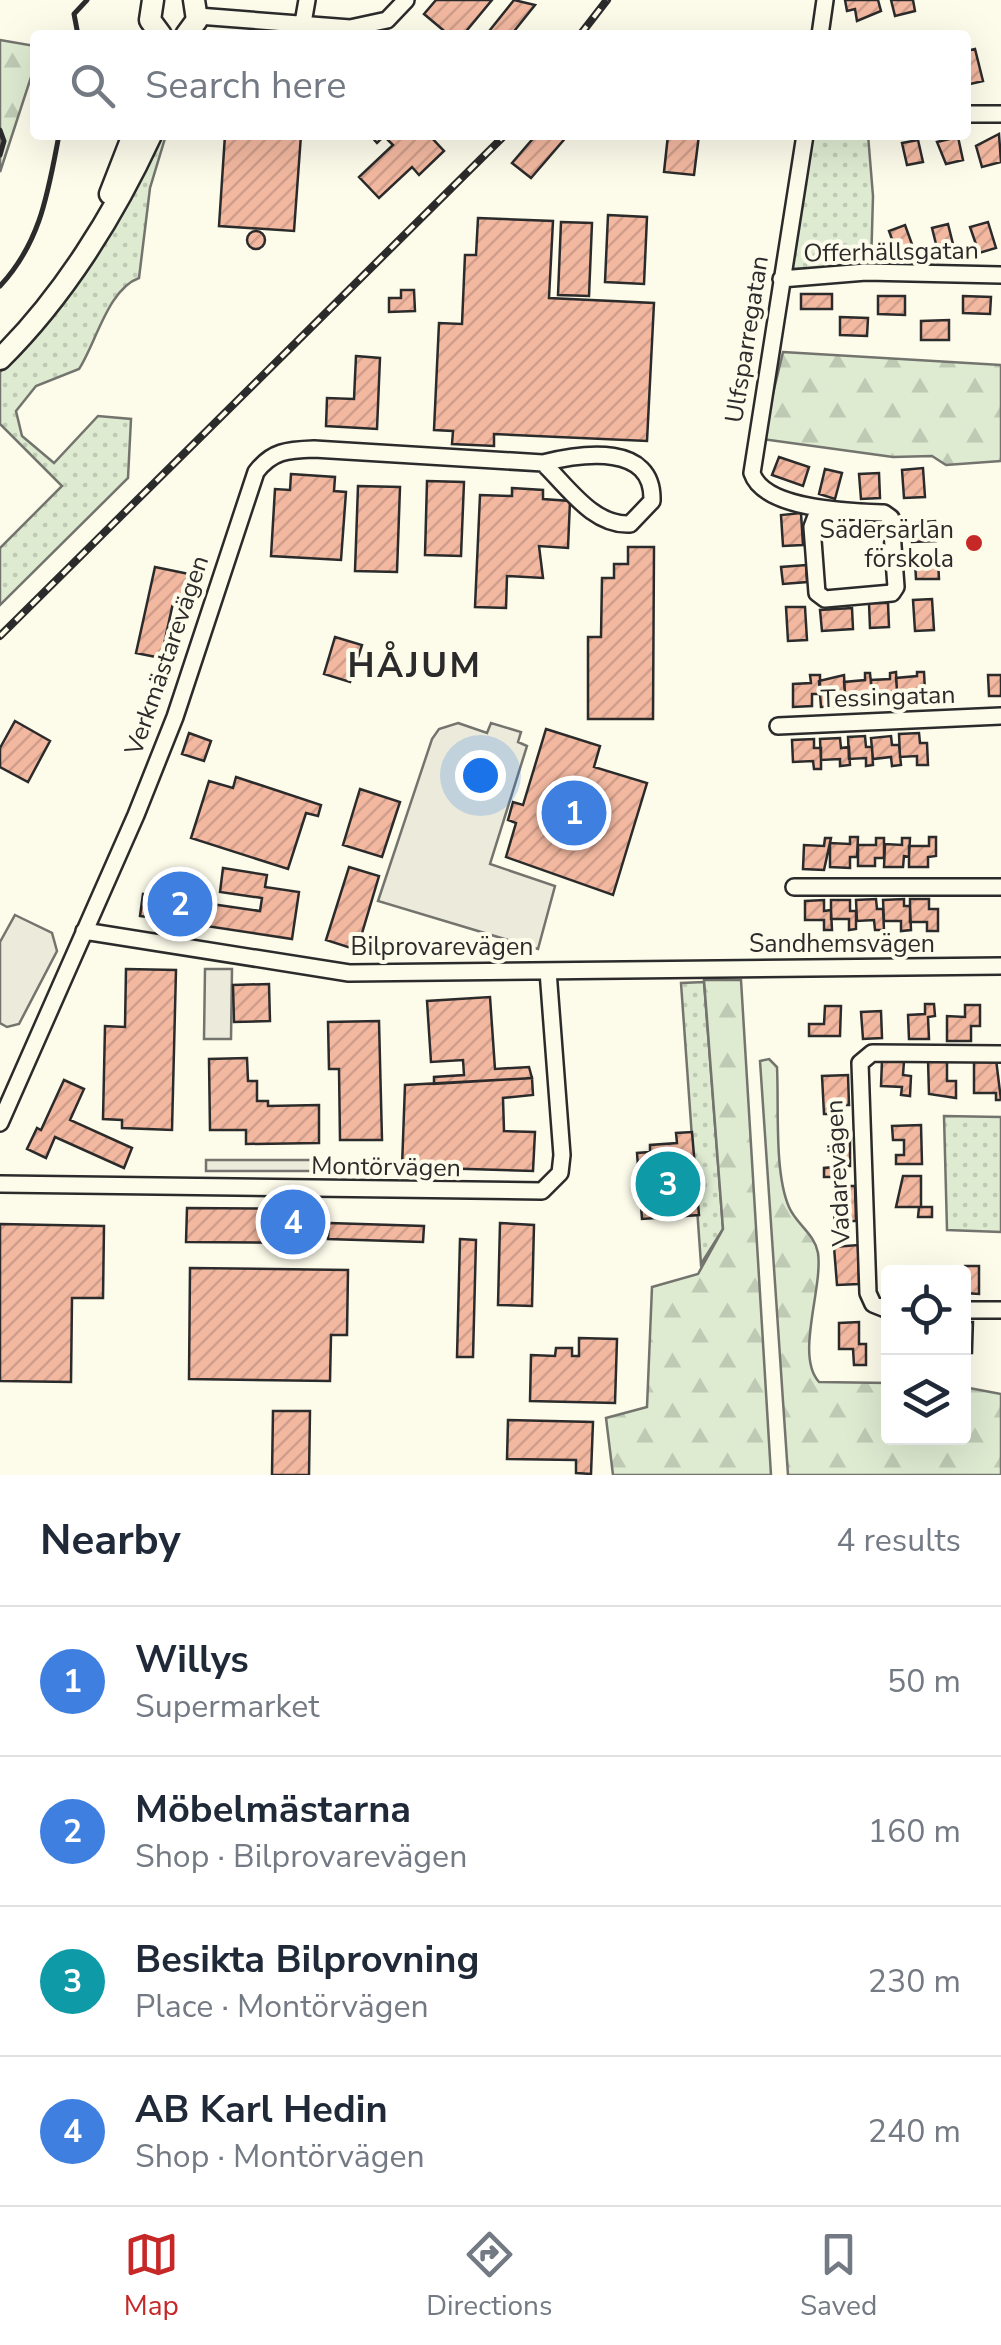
<!DOCTYPE html>
<html lang="en">
<head>
<meta charset="utf-8">
<style>
	:root { --surface:#fff; --page:#f2f2f3; --text:#1f2937; --muted:#747a83; --line:#e0e1e3; --accent:#c62828 }
	body { margin:0; font-family:"Nunito Sans",sans-serif; background:var(--page); color:var(--text) }
	.controls { position:absolute; right:30px; bottom:30px; display:grid; overflow:hidden; border-radius:10px; box-shadow:0 10px 40px #0002 }
	.controls button { width:90px; height:90px; display:grid; place-items:center; padding:0; border:0; border-bottom:2px solid var(--line); background:var(--surface); color:var(--text); font:50px sans-serif }
	.you { position:absolute; left:480px; top:775px; width:35px; height:35px; margin:-25px; border:8px solid #fff; border-radius:50%; background:#1a73e8; box-shadow:0 0 0 15px #1a73e833 }
	.badge { display:grid; place-items:center; width:65px; height:65px; border-radius:50%; background:var(--accent); color:#fff; font-size:32px; font-weight:700 }
	.pin { position:absolute; translate:-50% -50%; border:5px solid #fff; box-shadow:0 2px 10px #0006 }
	.list { margin:0; padding:0; list-style:none }
	h2 { display:flex; justify-content:space-between; align-items:center; height:130px; margin:0; padding:0 40px; font-size:42px }
	h2 small { font-size:32px; font-weight:400; color:var(--muted) }
	.list li { display:grid; grid-template-columns:65px 1fr auto; gap:30px; align-items:center; box-sizing:border-box; height:150px; padding:0 40px; border-top:2px solid var(--line) }
	.list b { display:block; font-size:38px; white-space:nowrap }
	.list p { margin:0; font-size:32px; white-space:nowrap; color:var(--muted) }
	.list em { font-size:32px; font-style:normal; color:var(--muted) }
	.icon { flex:none; width:55px; height:55px; fill:none; stroke:currentColor; stroke-width:2; stroke-linecap:round; stroke-linejoin:round }
	.map { position:relative; flex:none; width:1001px; height:1475px; overflow:hidden }
	.search { position:absolute; background:var(--surface); box-shadow:0 10px 40px #0002; left:30px; right:30px; top:30px; height:110px; display:flex; align-items:center; gap:25px; box-sizing:border-box; padding:0 35px; border-radius:10px; color:var(--muted); font-size:38px }
	.sheet { height:730px; background:var(--surface) }
	nav { display:flex; justify-content:space-around; align-items:center; box-sizing:border-box; height:140px; border-top:2px solid var(--line); background:var(--surface); font-size:28px; color:var(--muted) }
	nav a { display:grid; justify-items:center; gap:5px }
	nav .on { color:var(--accent) }
	.map>svg:first-child { display:block }
	.grass { fill:url(#grass-dots); stroke:#74746e; stroke-width:2.5 }
	.forest { fill:url(#forest-firs); stroke:#74746e; stroke-width:2.5 }
	.parking { fill:#eceadb; stroke:#74746e; stroke-width:2.5 }
	.building { fill:url(#building-hatch); stroke:#2b2b2b; stroke-width:2.5 }
	.lines { fill:none; stroke-linecap:round; stroke-linejoin:round }
	.minor-casing { stroke:#2b2b2b; stroke-width:20 }
	.major-casing { stroke:#2b2b2b; stroke-width:25 }
	.minor { stroke:#fdfbea; stroke-width:15 }
	.major { stroke:#fdfbea; stroke-width:20 }
	.rail-casing { stroke:#2b2b2b; stroke-width:8 }
	.rail { stroke:#fdfbea; stroke-width:4; stroke-dasharray:11; stroke-linecap:butt }
	.wall { stroke:#2b2b2b; stroke-width:5 }
	.poi-dot { fill:#c62828; stroke:#fdfbea; stroke-width:4 }
	.labels { text-anchor:middle; stroke-width:8; stroke-linejoin:round; paint-order:stroke }
	.street-label { font-size:25px; fill:#2b2b2b; stroke:#fdfbea }
	.poi-label { font-size:25px; fill:#2b2b2b; stroke:#fdfbea; text-anchor:end }
	.district-label { font-size:35px; font-weight:bold; letter-spacing:2.5px; fill:#2b2b2b; stroke:#fdfbea }
</style>
</head>
<body>
<div class="map">
<svg width="1001" height="1475" viewBox="0 0 1001 1475">
	<defs>
		<pattern id="grass-dots" width="8" height="8" patternUnits="userSpaceOnUse" patternTransform="scale(2.5)"><rect width="8" height="8" fill="#deebd1"/><path d="M2 2h.1M6 6h.1" fill="none" stroke="#bfcab4" stroke-width="1.8" stroke-linecap="round"/></pattern>
		<pattern id="forest-firs" width="22" height="20" patternUnits="userSpaceOnUse" patternTransform="scale(2.5)"><rect width="22" height="20" fill="#deebd1"/><path d="M5 1l3.5 6h-7zM16 11l3.5 6h-7z" fill="#bfcab4"/></pattern>
		<pattern id="building-hatch" width="6" height="6" patternUnits="userSpaceOnUse" patternTransform="scale(2.5)"><rect width="6" height="6" fill="#f2b8a0"/><path d="M-1 1l2-2M0 6l6-6M5 7l2-2" fill="none" stroke="#d09e8a"/></pattern>
	</defs>
	<rect width="100%" height="100%" fill="#fdfbea"/>
	<path class="grass" d="M159,135h7l-16,53 -11,90c-31,11 -43,65 -60,91l-43,17 -20,25 6,25 32,27 44,-47 33,3 -3,59 -128,127v-57l62,-62 -62,-62v-52c63,-61 129,-155 159,-237z
		M812,135h56l5,61 -2,70 -79,3z
		M704,982l19,247 -22,35 -20,-281z
		M944,1116l57,1v115l-54,-2z"/>
	<path class="forest" d="M0,40l35,6v19l-35,107z
		M783,352l218,13v96l-55,4 -14,-9 -39,1 -131,-18z
		M704,980h37l30,495h-158l-7,-57 41,-11 5,-120 46,-13 25,-45z
		M769,1059l8,8c2,39 -3,106 12,140 7,17 26,27 29,46 5,36 -23,103 1,129l69,1v55h76v-51l37,7v81h-213l-28,-414z"/>
	<path class="parking" d="M458,723l29,10 4,-10 30,9 -3,10 9,4 -37,118 65,22 -17,63 -160,-48 54,-162 7,-10z
		M15,915l37,18 5,18 -38,73 -12,3 -7,-4v-81z
		M205,969h27l-1,70h-27z
		M206,1160h111v11h-111z"/>
	<path class="building" d="M436,0h56l-29,35h-14l-25,-21z
		M514,0l21,5 -24,30h-25z
		M845,0h33l3,11 -24,10 -2,-12 -8,2z
		M891,0h22l2,11 -20,5z
		M975,49l8,32 -17,4v-34z
		M999,134l2,28 -19,5 -6,-21z
		M225,135h76l-7,96 -75,-5z
		M370,135h59l15,16 -25,24 -7,-8 -33,31 -20,-21 34,-32 -9,-9 -7,7z
		M536,135h32l-37,43 -19,-15z
		M668,135h31l-5,40 -30,-3z
		M958,137l5,23 -17,4 -9,-22z
		M918,140l5,22 -16,3 -5,-22z
		M608,215l39,2 -3,67 -39,-2z
		M478,218l75,3 -4,77 105,5 -7,138 -153,-7v12l-42,-2 1,-13 -19,-1 5,-107 23,1 3,-69h11z
		M561,222l31,1 -3,73 -31,-1z
		M988,222l8,26 -17,5 -9,-26z
		M948,224l6,24 -16,4 -6,-24z
		M905,225l8,22 -16,6 -8,-22z
		M247 240a9 9 0 1 1 18 0a9 9 0 1 1-18 0Z
		M401,290h13l1,21 -26,1v-14h12z
		M801,294h31v15h-31z
		M878,296h27v19l-27,-1z
		M963,296l28,1 -1,17 -27,-1z
		M840,317l28,1 -1,18 -27,-1z
		M949,320v20h-28v-19z
		M356,356l24,2 -3,71 -51,-3 1,-28 27,1z
		M779,457l30,10 -6,19 -31,-11z
		M923,468l2,29 -21,1 -2,-28z
		M825,469l17,4 -7,26 -16,-5z
		M879,473l1,25 -19,1 -2,-25z
		M291,474l44,3 -1,14 12,1 -5,68 -70,-4 4,-67 15,1z
		M427,481l37,1 -3,74 -36,-1z
		M358,486l42,1 -3,85 -42,-1z
		M512,488l31,2v9l27,2 -2,47 -29,-2 4,32 -36,-2 -1,32 -31,-1 5,-112 32,1z
		M801,513l2,32 -20,1 -2,-31z
		M935,521l1,20 -24,1 -2,-19z
		M628,547h26l-1,172h-65v-82h13l1,-59h12v-14h14z
		M938,560l1,19h-23l-1,-18z
		M806,565l1,17 -24,2 -2,-17z
		M155,567l34,7 -7,31 -9,-2 -12,55 -25,-5z
		M932,599l2,31 -19,1 -2,-31z
		M869,603h19l1,24 -19,1z
		M786,607h19l2,33 -19,1z
		M852,608l1,21 -31,2 -2,-21z
		M335,637l27,8 -12,37 -26,-8z
		M896,672l1,20h-7l1,10 -19,1 -1,-23 19,-1v-6z
		M917,672h7l1,19h-8v11l-19,1 -2,-25 21,-2z
		M865,673h5l2,21 -7,1v9l-19,2 -2,-24 21,-2z
		M810,675h10v19h-8v12l-19,1v-23l18,-1z
		M844,675l1,19h-7v12l-17,1 -2,-26z
		M988,675h13v21h-12z
		M15,721l35,20 -22,41 -28,-15v-19z
		M546,729l54,17 -6,21 53,16 -34,112 -107,-38 10,-34 -8,-3 5,-18 10,3z
		M189,733l22,8 -7,20 -22,-7z
		M919,733l1,10h7l1,22h-11v-9l-17,1 -1,-23z
		M865,736l1,11h6l1,18 -7,1v-8l-17,1 -1,-22z
		M891,736l1,9h7l2,20 -9,1 -1,-9 -18,2 -2,-21z
		M840,738l1,10 8,-1 1,18 -10,1v-7l-19,1 -1,-21z
		M814,739v9h7v21h-7l-1,-8 -20,1 -1,-22z
		M236,777l85,28 -3,11 -12,-3 -18,56 -97,-31 18,-57 24,7z
		M360,789l40,13 -18,55 -39,-12z
		M850,837h8l-1,20h-7v11l-20,-1v-24l20,1z
		M929,837h7v19l-8,1v10h-19v-21h20z
		M825,838h6l-7,32 -21,-1 1,-24 20,1z
		M876,838h8v20h-9v8h-17v-21h18z
		M902,838h8l-1,19 -5,-1 -1,11h-19l1,-23 17,1z
		M349,867l30,9 -22,74 -31,-10z
		M223,868l44,7 -2,12 34,5 -7,47 -152,-23 3,-22 117,17 2,-13 -42,-6z
		M876,899l1,10h6l1,21h-9l-1,-10 -17,1 -1,-21z
		M904,899v7h6l1,24 -10,1v-10h-17l-1,-21z
		M910,899h19v10h9v22h-11v-9h-17z
		M824,900v11l7,-1 1,20h-8v-10h-19v-19z
		M831,900h19v11h6v18l-7,1v-11h-18z
		M126,969l50,1 -4,160 -50,-2v-8l-19,-1 2,-93 20,1z
		M269,984l1,37 -36,1 -1,-37z
		M490,997l5,72 34,-2 3,11 -98,6v-7l30,-2 -1,-15 -32,2 -4,-61z
		M925,1004h9l1,12 -7,1 1,22h-20l-1,-24 17,-1z
		M965,1005h15v21h-9v15h-24v-25l18,1z
		M825,1006h16l-1,30h-31v-12h15z
		M881,1011l1,27 -19,1 -2,-27z
		M379,1021l3,119h-42l-1,-71h-10l-1,-47z
		M247,1058l1,23h9v20h11v5l51,-1v38l-73,1v-14h-36l-1,-71z
		M974,1059h22l5,41h-5v-7h-22z
		M882,1060l22,1 -1,14 8,1 -1,20 -9,-1 1,-8 -21,-1z
		M928,1060h19v21h9v17l-27,-4z
		M848,1075l1,30h-9l1,9h-17l-2,-38z
		M532,1078l1,17 -30,3 1,33 31,1 -2,39 -131,-4 3,-82z
		M64,1080l20,9 -14,31 62,28 -8,20 -69,-31 -9,21 -19,-9 10,-21 4,2z
		M921,1125l1,39h-26v-9h8v-15h-11l-1,-14z
		M692,1132l7,83 -57,4 -5,-66 13,-1v-7l27,-2 -1,-10z
		M850,1136v30h-9v11h-17v-9l10,-1v-30z
		M903,1176h18v31h11v10h-14l1,-10h-23z
		M833,1186h22l1,35h-8v10l-13,1z
		M187,1208l119,1 -1,26 -3,8 -116,-1z
		M329,1223l95,3 -1,16 -95,-3z
		M500,1223l34,2 -2,81 -34,-1z
		M0,1224l104,2 -1,72h-31l-1,84 -71,-1z
		M460,1239l16,1 -3,117h-16z
		M858,1245l1,39 -22,1 -3,-38z
		M965,1266h14v28l-15,-1z
		M190,1268l158,2 -1,65h-16l-1,46 -141,-2z
		M859,1322v22h7v21h-12l-1,-16h-14v-26z
		M964,1322h9l-1,31h-8z
		M579,1338l38,1 -2,64 -85,-2 1,-46 24,1 1,-8h16v8h7z
		M273,1411h37l-1,64h-37z
		M508,1420l85,2 -2,52 -15,-1v-13l-69,-1z"/>
	<g class="lines">
		<defs>
			<path id="minor" d="M198,16l152,12 37,-8 19,-20
				M303,23l4,-23
				M820,35l5,-35
				M966,114h35
				M805,135l-53,338c12,37 100,39 132,40l7,5 5,69 -4,6 -67,6 -8,-6 -5,-66 6,-16
				M781,279l85,-7 135,3
				M778,726l223,-10
				M794,887h207
				M84,931l265,42 652,-7
				M0,1123l136,-308 39,-98 81,-245c16,-21 31,-22 58,-23l229,14c40,-10 111,-20 109,38l-22,23c-37,2 -62,-37 -87,-61
				M0,1184l542,7 18,-18 2,-18 -14,-184
				M888,1310l-15,-6 -5,-11 -8,-230 12,-10 129,1
				M964,1310h37"/>
			<path id="major" d="M153,0l-3,20 11,15
				M186,35l11,-15 -3,-20
				M110,194l23,-59
				M0,359c63,-62 114,-144 151,-224"/>
		</defs>
		<use href="#minor" class="minor-casing"/>
		<use href="#major" class="major-casing"/>
		<use href="#minor" class="minor"/>
		<use href="#major" class="major"/>
		<defs>
			<path id="rail" d="M580,35l27,-35
				M0,636l505,-501"/>
		</defs>
		<use href="#rail" class="rail-casing"/>
		<use href="#rail" class="rail"/>
		<path class="wall" d="M78,35l-4,-21 13,-14
			M0,130l4,11 -4,14
			M0,286c41,-44 48,-94 59,-151"/>
	</g>
	<circle class="poi-dot" cx="974" cy="543" r="10"/>
	<g class="labels">
		<g class="street-label">
			<text transform="translate(891 251) rotate(-1)" y="9">Offerhällsgatan</text>
			<text transform="translate(746 339) rotate(-81)" y="9">Ulfsparregatan</text>
			<text transform="translate(166 655) rotate(-71)" y="9">Verkmästarevägen</text>
			<text transform="translate(888 696) rotate(-2)" y="9">Tessingatan</text>
			<text x="842" y="952">Sandhemsvägen</text>
			<text x="442" y="955">Bilprovarevägen</text>
			<text transform="translate(386 1166) rotate(1)" y="9">Montörvägen</text>
			<text transform="translate(837 1173) rotate(-93)" y="9">Vadarevägen</text>
		</g>
		<g class="poi-label">
			<text x="954" y="538">Sädersärlan<tspan x="954" dy="29">förskola</tspan></text>
		</g>
		<g class="district-label">
			<text x="415" y="677">HÅJUM</text>
		</g>
	</g>
</svg>
<div class="controls">
<button><svg class="icon" aria-label="locate" viewBox="0 0 24 24"><circle cx="12" cy="12" r="6"/><path d="M12 2v4M12 18v4M2 12h4M18 12h4"/></svg></button>
<button><svg class="icon" aria-label="layers" viewBox="0 0 24 24"><path d="M12 4l9 5-9 5-9-5zM3 14l9 5 9-5"/></svg></button>
</div>
<div class="you"></div>
<div class="pin badge" style="left:574px;top:813px;background:#3f7fe0">1</div>
<div class="pin badge" style="left:180px;top:904px;background:#3f7fe0">2</div>
<div class="pin badge" style="left:668px;top:1184px;background:#0f9aa8">3</div>
<div class="pin badge" style="left:293px;top:1222px;background:#3f7fe0">4</div>
<div class="search"><svg class="icon" aria-label="search" viewBox="0 0 24 24"><circle cx="10" cy="10" r="6"/><path d="M15 15l6 6"/></svg>Search here</div>
</div>
<section class="sheet">
<h2>Nearby<small>4 results</small></h2>
<ul class="list">
<li><span class="badge" style="background:#3f7fe0">1</span><div><b>Willys</b><p>Supermarket</p></div><em>50 m</em></li>
<li><span class="badge" style="background:#3f7fe0">2</span><div><b>Möbelmästarna</b><p>Shop · Bilprovarevägen</p></div><em>160 m</em></li>
<li><span class="badge" style="background:#0f9aa8">3</span><div><b>Besikta Bilprovning</b><p>Place · Montörvägen</p></div><em>230 m</em></li>
<li><span class="badge" style="background:#3f7fe0">4</span><div><b>AB Karl Hedin</b><p>Shop · Montörvägen</p></div><em>240 m</em></li>
</ul>
</section>
<nav>
<a class="on"><svg class="icon" aria-label="map" viewBox="0 0 24 24"><path d="M3 6l6-2 6 2 6-2v14l-6 2-6-2-6 2zM9 4v14M15 6v14"/></svg>Map</a>
<a><svg class="icon" aria-label="directions" viewBox="0 0 24 24"><path d="M12 3l9 9-9 9-9-9zM9 14v-3h6M13 9l2 2-2 2"/></svg>Directions</a>
<a><svg class="icon" aria-label="saved" viewBox="0 0 24 24"><path d="M7 4h10v16l-5-4-5 4z"/></svg>Saved</a>
</nav>
</body>
</html>
